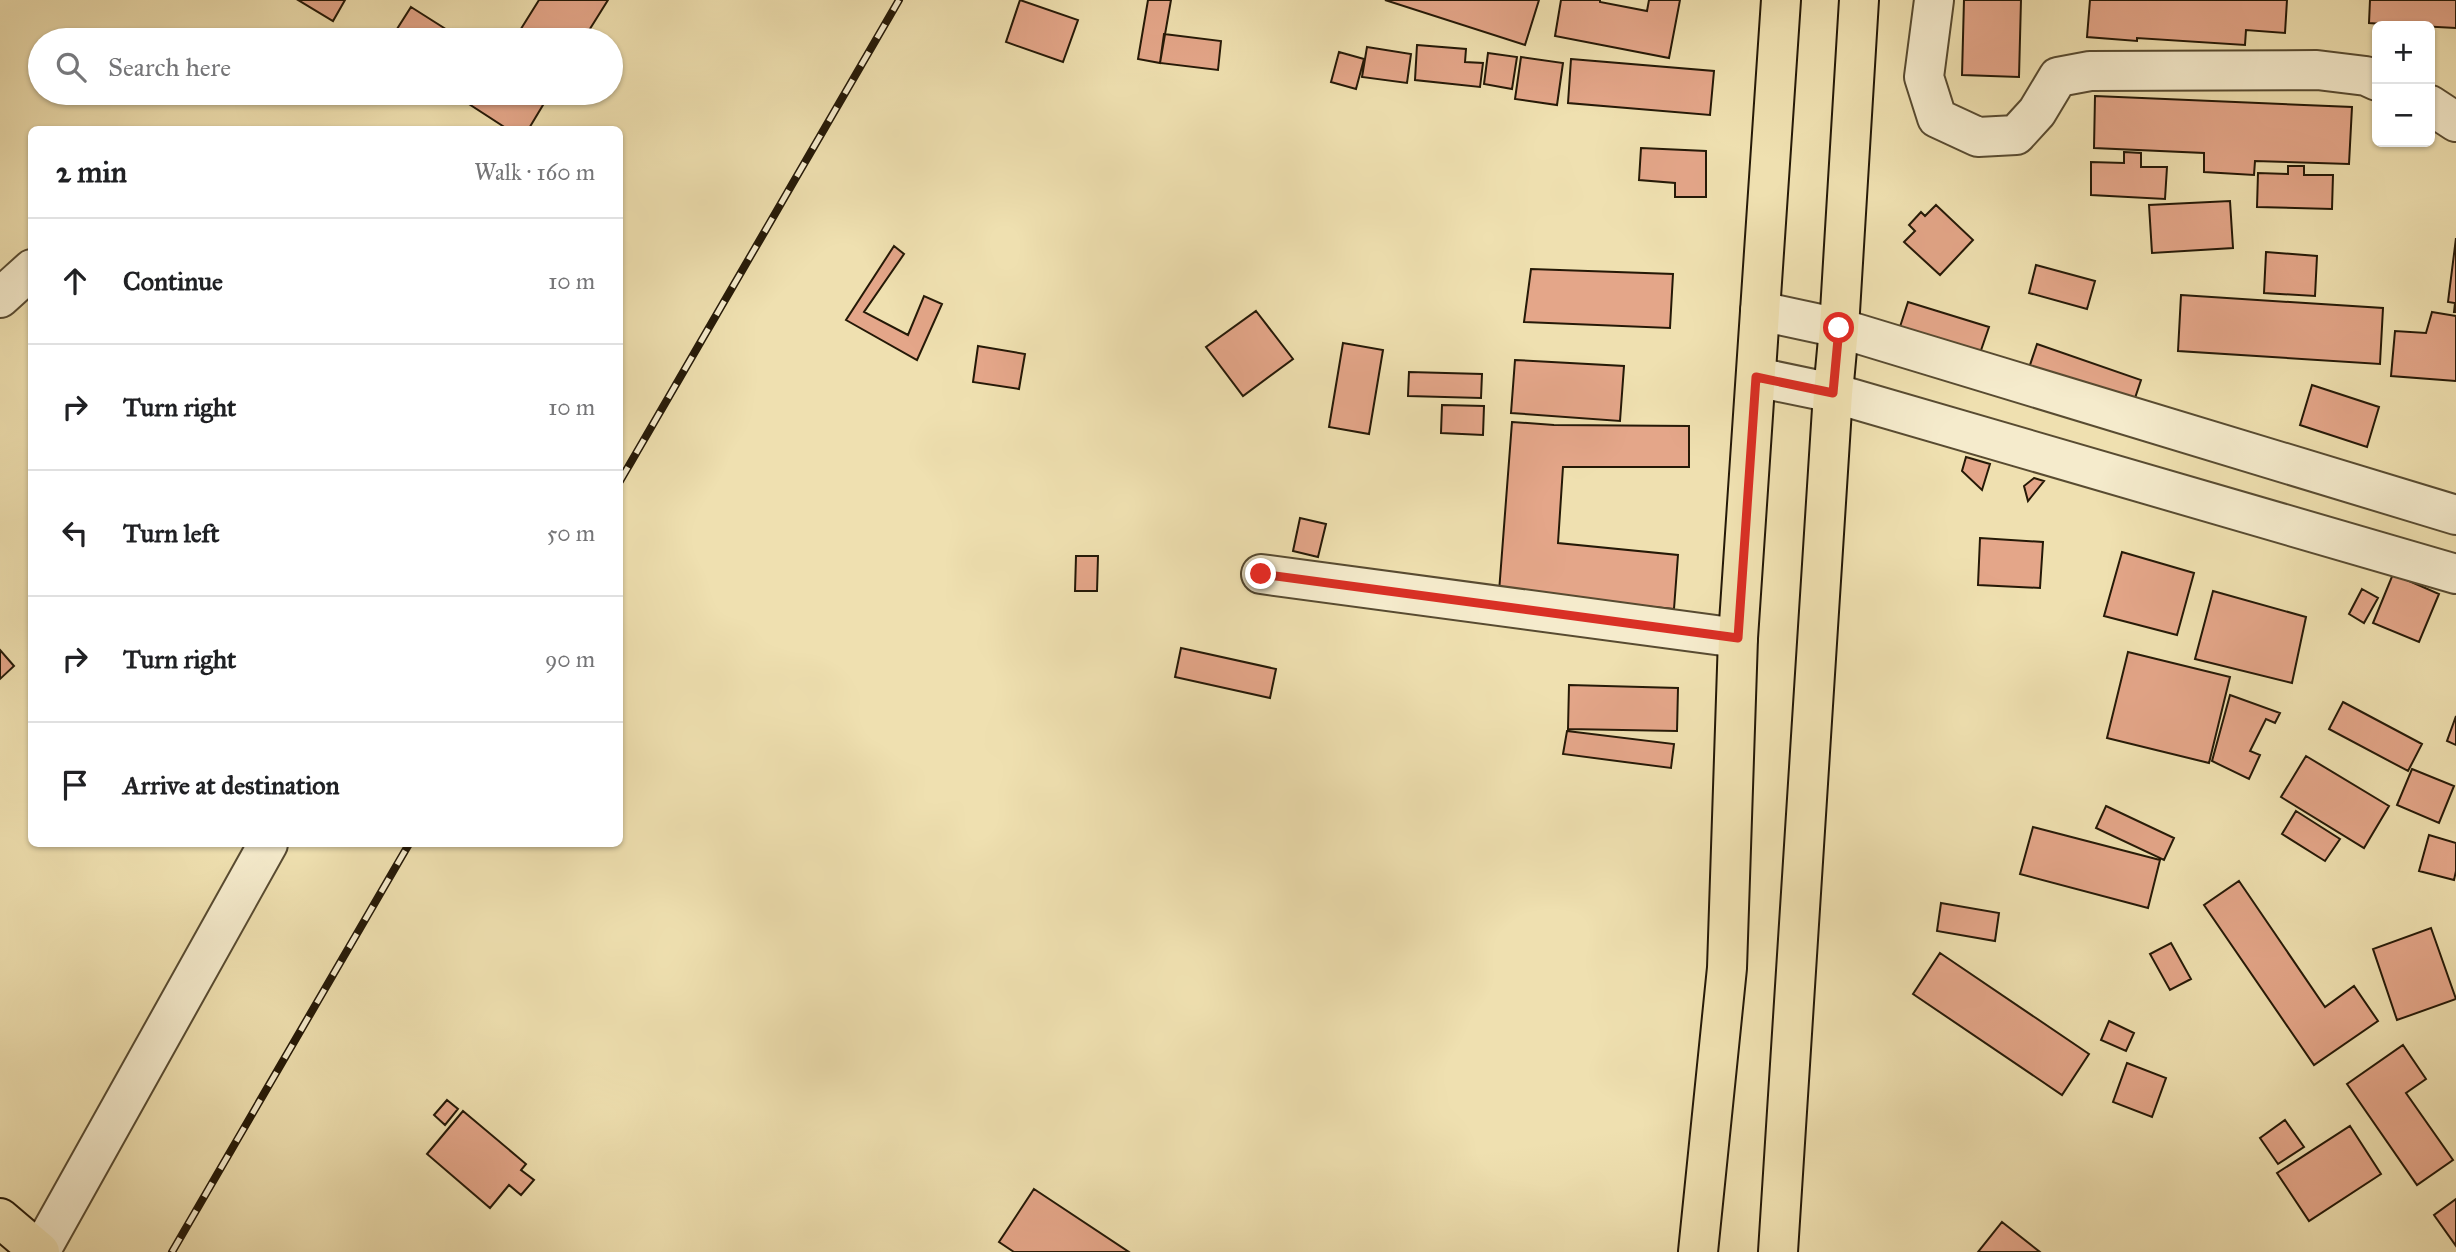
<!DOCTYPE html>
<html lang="en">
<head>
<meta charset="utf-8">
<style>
	:root { --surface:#fff; --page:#f2f2f2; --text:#202124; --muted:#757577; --line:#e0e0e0 }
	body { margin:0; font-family:"IM FELL Great Primer",serif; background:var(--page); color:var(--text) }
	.controls { position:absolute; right:21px; top:21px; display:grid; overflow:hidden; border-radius:10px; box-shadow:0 2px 5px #0004 }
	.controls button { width:63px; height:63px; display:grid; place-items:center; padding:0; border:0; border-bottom:2px solid var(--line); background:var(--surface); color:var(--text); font:35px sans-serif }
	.stop { position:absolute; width:21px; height:21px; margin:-16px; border:5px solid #d93025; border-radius:50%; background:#fff }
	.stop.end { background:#d93025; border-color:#fff; box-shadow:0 2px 7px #0008 }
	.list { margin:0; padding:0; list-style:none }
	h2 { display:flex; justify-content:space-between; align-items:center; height:91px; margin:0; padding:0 28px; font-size:30px }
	h2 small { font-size:23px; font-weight:400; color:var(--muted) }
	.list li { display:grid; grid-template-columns:46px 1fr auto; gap:21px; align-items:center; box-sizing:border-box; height:126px; padding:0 28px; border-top:2px solid var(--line) }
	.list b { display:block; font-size:26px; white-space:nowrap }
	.list em { font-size:23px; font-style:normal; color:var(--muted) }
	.icon { flex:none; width:38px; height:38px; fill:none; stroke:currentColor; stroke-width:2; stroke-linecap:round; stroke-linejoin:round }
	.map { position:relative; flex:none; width:2456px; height:1252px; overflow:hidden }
	.search { position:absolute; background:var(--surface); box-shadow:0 2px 5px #0004; left:28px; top:28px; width:595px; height:77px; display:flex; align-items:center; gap:18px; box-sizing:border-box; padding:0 24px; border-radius:38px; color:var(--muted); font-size:26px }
	.panel { position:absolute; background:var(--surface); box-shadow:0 2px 5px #0004; left:28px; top:126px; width:595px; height:721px; border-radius:10px }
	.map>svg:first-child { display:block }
	.building { fill:#e4a689; stroke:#251907; stroke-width:2 }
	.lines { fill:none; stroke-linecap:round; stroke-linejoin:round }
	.minor-casing { stroke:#584b31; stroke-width:42 }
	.major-casing { stroke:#251907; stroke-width:42 }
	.minor { stroke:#f5ebcc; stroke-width:38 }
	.major { stroke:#efe0b0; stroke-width:38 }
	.rail-casing { stroke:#251907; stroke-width:8 }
	.rail { stroke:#f5ebcc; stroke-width:5; stroke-dasharray:16; stroke-linecap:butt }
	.route { stroke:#d93025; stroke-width:9 }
</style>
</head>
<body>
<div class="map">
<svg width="2456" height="1252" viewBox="0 0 2456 1252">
	<rect width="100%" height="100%" fill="#efe0b0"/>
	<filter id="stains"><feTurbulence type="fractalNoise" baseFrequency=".00286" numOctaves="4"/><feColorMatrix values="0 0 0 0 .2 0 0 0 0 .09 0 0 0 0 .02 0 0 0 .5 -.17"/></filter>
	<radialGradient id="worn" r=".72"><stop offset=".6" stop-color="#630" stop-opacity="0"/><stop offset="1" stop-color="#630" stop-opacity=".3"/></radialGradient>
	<path class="building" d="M298,0h47l-12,21z
		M539,0h69l-25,40h-69z
		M1020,0l58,20 -15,42 -57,-20z
		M1148,0h23l-11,63 -22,-4z
		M1385,0h154l-14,45z
		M1561,0h39v2l47,9 2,-11h31l-11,58 -114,-22z
		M1964,0h57l-2,77 -57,-2z
		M2090,0h197l-2,33 -39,-3 -1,15 -108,-7v3l-50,-4z
		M2370,0h86v28l-56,-3 -19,1 1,-2 -13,-1z
		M411,7l52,33h-73z
		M1164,34l57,7 -3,29 -58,-7z
		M1417,45l49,4 -1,13 18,1 -3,24 -65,-7z
		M1367,47l44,7 -4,29 -45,-6z
		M1339,52l25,7 -8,30 -25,-7z
		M1488,53l29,4 -5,32 -28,-5z
		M1521,57l42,6 -6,42 -42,-6z
		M1571,59l143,12 -4,44 -142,-12z
		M452,93h94l3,2 -21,35h-19z
		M2095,96l257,11 -3,57 -94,-3 -1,14 -50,-3v-19l-110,-5z
		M1641,148l65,3v46h-31v-14l-36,-3z
		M2124,152l17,1v14h26l-2,32 -74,-4v-33l33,1z
		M2288,166h16v9h29l-1,34 -75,-2 1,-34 30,1z
		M2230,201l3,47 -81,5 -3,-48z
		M1936,205l37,35 -33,35 -36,-33 11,-11 -6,-6 12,-13 4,4z
		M2456,238v74h-2l1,-9 -7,-1z
		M894,246l10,8 -40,58 44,23 16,-39 18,8 -25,56 -71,-40z
		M2266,252l51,4 -2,40 -51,-3z
		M2036,265l59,16 -8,28 -58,-16z
		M1531,269l142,5 -3,54 -146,-6z
		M2181,295l202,13 -3,56 -202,-13z
		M1908,302l81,25 -11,32 -80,-26z
		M1256,311l37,48 -50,37 -37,-49z
		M2432,312l24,4v65l-65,-5 4,-45 31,2z
		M1343,343l40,7 -14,84 -40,-7z
		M2037,344l104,36 -10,30 -104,-36z
		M978,346l47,8 -6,35 -46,-7z
		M1515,360l109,6 -4,55 -109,-8z
		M1409,372l73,2 -1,24 -73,-2z
		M2312,385l67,22 -12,40 -67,-22z
		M1442,405l42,1 -1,29 -42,-2z
		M1512,422l42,3 135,1v41h-126l-5,76 120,12 -4,54 -175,-17z
		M1966,457l24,7 -8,26 -20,-19z
		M2034,478l10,3 -16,20 -4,-15z
		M1300,518l26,6 -8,33 -25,-6z
		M1980,538l63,4 -3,46 -62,-3z
		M2122,552l72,21 -17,62 -73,-19z
		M1076,556h22l-1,35h-22z
		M2393,574l46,20 -20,48 -46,-19z
		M2362,589l16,9 -14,25 -15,-9z
		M2213,591l93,26 -14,66 -97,-24z
		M1181,648l95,21 -6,29 -95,-21z
		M0,650l14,16 -14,13z
		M2128,652l102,25 -21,86 -102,-25z
		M1569,685l109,3 -1,43 -109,-2z
		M2230,695l50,18 -5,10 -9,-4 -16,32 10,4 -11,24 -37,-18z
		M2343,702l79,42 -14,27 -79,-42z
		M2456,716v29l-9,-4z
		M1567,731l107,13 -3,24 -108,-14z
		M2306,756l83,50 -25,42 -83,-51z
		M2412,769l42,17 -15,37 -42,-18z
		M2106,806l68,32 -10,22 -68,-32z
		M2296,811l44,28 -15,22 -43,-27z
		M2033,827l127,33 -12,48 -128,-34z
		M2429,835l27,8v28l-2,9 -35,-9z
		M2239,881l86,126 29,-21 24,35 -64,44 -110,-160z
		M1941,903l58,10 -4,28 -58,-10z
		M2431,928l25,71 -59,21 -24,-71z
		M2171,943l20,36 -21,11 -20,-36z
		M1940,953l149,101 -27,41 -149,-101z
		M2109,1021l25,12 -8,18 -25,-11z
		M2403,1045l23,34 -20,14 47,67 -36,25 -70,-101z
		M2127,1063l39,15 -14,39 -39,-15z
		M447,1100l11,9 -13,16 -11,-10z
		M463,1111l63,53 -5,6 13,10 -13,15 -12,-10 -19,23 -63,-54z
		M2285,1120l19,27 -26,17 -18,-26z
		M2350,1126l31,48 -72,47 -32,-48z
		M1034,1189l95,63h-115l-15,-10z
		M2456,1199v47l-22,-31z
		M2002,1222l38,30h-62z"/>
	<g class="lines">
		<defs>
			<path id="minor" d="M1934,0l-10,77 13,41 41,19 38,-2 21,-23 21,-35 32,-6 227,-1 49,6 11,5
				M2430,105l26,17
				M0,298l32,-29
				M1760,311l79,17 617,187
				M1756,377l77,16 623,181
				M1261,574l477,64
				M40,1252l228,-408"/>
			<path id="major" d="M0,1218l40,34
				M1698,1252l29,-284 11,-330 43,-638
				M1778,1252l55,-859 6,-65 20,-328"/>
		</defs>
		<use href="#minor" class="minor-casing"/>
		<use href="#major" class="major-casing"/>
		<use href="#minor" class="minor"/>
		<use href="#major" class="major"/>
		<defs>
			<path id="rail" d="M620,481l279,-481
				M172,1252l237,-408"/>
		</defs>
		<use href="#rail" class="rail-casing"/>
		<use href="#rail" class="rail"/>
	</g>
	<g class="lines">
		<path class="route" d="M1261,574l477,64 18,-261 77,16 6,-65"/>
	</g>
	<rect width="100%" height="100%" filter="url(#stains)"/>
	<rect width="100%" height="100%" fill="url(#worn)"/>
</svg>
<div class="controls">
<button>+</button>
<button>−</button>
</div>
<div class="stop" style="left:1839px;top:328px"></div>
<div class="stop end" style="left:1261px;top:574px"></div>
<div class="search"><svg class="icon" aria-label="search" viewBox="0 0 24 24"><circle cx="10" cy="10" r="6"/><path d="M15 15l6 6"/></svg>Search here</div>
<section class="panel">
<h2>2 min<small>Walk · 160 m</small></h2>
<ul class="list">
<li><svg class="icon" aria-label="ahead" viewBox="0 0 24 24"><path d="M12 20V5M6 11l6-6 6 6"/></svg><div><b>Continue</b></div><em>10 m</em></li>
<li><svg class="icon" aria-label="right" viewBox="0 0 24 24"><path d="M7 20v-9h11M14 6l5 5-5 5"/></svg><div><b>Turn right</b></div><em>10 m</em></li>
<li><svg class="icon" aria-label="left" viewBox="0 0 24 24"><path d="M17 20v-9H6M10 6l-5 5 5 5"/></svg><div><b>Turn left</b></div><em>50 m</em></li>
<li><svg class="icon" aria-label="right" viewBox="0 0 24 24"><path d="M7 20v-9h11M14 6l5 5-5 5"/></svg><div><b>Turn right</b></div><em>90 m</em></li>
<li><svg class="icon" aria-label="arrive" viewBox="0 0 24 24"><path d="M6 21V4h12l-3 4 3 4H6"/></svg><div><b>Arrive at destination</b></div></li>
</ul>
</section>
</div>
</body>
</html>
